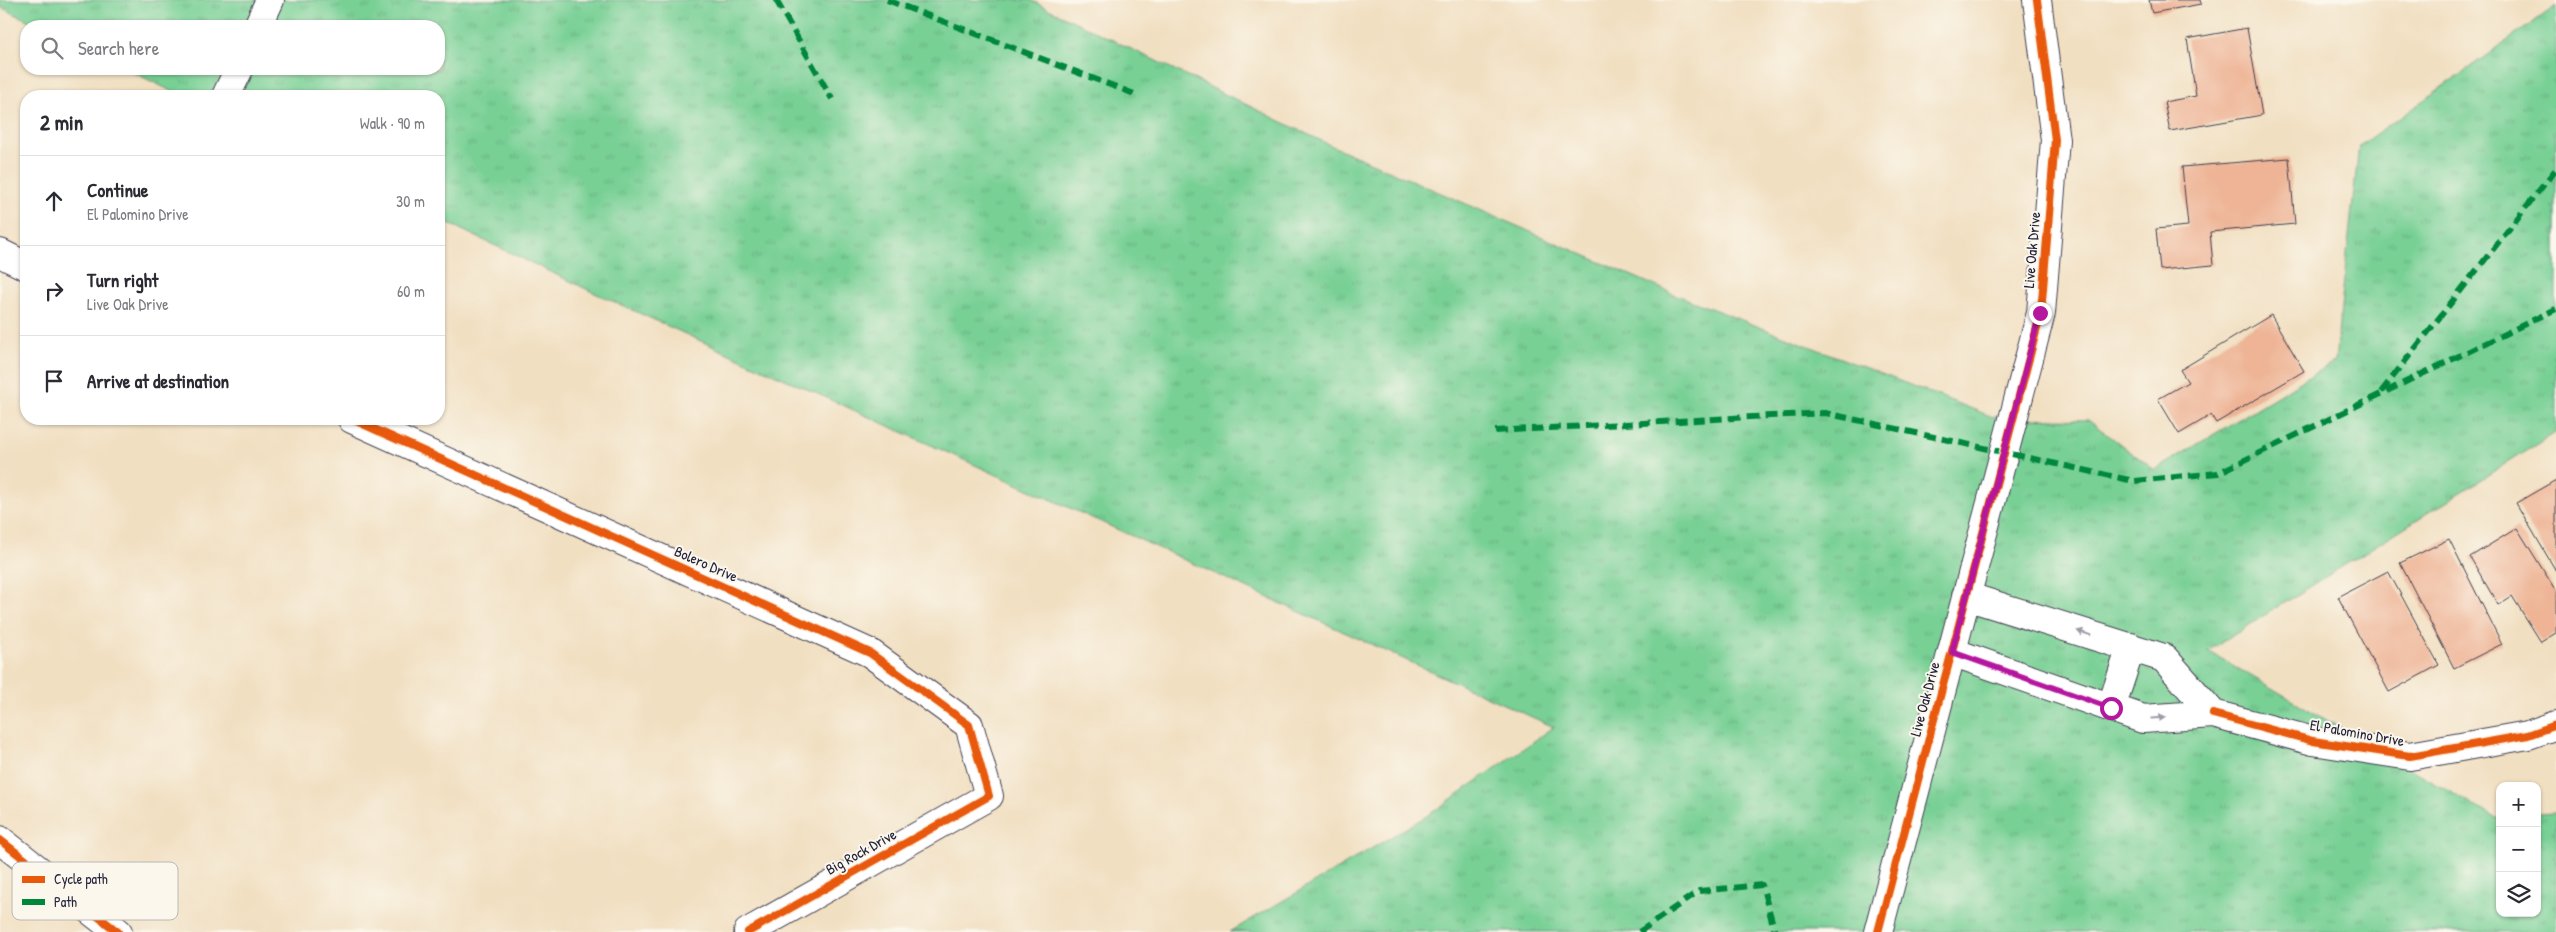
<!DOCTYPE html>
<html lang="en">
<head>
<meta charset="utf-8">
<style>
	:root { --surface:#fff; --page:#f7f7f7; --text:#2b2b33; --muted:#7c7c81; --line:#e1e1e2 }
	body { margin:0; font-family:"Patrick Hand",sans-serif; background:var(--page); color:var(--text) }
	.controls { position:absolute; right:15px; bottom:15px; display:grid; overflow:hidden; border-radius:10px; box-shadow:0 1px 4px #0004 }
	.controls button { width:45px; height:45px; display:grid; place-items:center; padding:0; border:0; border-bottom:1px solid var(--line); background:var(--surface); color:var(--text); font:25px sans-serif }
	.stop { position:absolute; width:15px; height:15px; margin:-11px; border:4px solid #b5179e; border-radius:50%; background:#fff }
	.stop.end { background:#b5179e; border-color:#fff; box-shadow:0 1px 5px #0008 }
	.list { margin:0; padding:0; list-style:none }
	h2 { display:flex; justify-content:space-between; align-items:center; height:65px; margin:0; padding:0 20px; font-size:21px }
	h2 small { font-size:16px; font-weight:400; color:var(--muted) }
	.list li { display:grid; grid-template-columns:32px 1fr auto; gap:15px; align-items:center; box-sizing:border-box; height:90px; padding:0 20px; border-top:1px solid var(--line) }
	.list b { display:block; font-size:19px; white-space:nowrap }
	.list p { margin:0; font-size:16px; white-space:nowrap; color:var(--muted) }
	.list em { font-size:16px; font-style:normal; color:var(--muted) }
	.icon { flex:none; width:28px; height:28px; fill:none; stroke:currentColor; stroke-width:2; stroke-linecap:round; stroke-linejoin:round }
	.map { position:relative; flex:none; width:2556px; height:932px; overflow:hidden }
	.search { position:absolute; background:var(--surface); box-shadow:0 1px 4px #0004; left:20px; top:20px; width:425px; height:55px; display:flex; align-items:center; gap:12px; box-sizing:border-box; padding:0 18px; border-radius:20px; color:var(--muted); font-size:19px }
	.panel { position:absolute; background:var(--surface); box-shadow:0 1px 4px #0004; left:20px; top:90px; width:425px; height:335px; border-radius:20px }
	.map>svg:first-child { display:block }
	.grass { fill:url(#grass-tufts); stroke:#4d7968 }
	.building { fill:#eeb495 }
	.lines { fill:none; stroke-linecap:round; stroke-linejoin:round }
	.street-casing { stroke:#413e4f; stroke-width:30 }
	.street { stroke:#fff; stroke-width:28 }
	.quiet { stroke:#00873e; stroke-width:6; stroke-dasharray:12 6; stroke-linecap:butt }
	.cycleway-casing { stroke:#fbf7ec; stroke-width:11 }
	.cycleway { stroke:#e8590c; stroke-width:8 }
	.oneway { fill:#9c9ca7 }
	.route { stroke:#b5179e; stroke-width:6 }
	.labels { text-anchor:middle; stroke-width:4; stroke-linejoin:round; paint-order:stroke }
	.street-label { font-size:15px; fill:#22223b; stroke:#fbf7ec }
	.key { fill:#fbf7ec; stroke:#bab7b7; stroke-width:1 }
	.key-label { font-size:14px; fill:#22223b }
</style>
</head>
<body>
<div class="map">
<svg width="2556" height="932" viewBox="0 0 2556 932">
	<defs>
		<pattern id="grass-tufts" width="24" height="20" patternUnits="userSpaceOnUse" patternTransform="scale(1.25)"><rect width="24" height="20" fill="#78d095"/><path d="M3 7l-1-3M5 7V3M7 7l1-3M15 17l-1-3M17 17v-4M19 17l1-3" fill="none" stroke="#68b281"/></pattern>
	</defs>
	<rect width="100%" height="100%" fill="#fbf7ec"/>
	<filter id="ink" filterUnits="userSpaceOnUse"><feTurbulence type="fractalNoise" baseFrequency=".02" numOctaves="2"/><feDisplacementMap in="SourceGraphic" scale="10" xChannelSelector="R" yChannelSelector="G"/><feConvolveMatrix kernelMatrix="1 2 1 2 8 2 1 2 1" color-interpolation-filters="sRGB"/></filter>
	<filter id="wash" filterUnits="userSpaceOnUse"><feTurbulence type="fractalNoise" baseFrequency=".0096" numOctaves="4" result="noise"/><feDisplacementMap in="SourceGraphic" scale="20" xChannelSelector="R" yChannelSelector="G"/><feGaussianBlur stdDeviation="1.12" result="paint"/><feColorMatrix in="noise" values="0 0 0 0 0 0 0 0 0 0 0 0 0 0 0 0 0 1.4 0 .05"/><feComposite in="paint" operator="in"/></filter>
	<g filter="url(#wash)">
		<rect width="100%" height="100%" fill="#f1dfc1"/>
		<path class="grass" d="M0,0h1030l300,145 344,149 319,123 95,3 67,50 180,-109 24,-215 197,-140v426l-348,219 287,167h5v95h37v-99l19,-1v119h-1326l200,-118 124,-87 -957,-433 -158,-75v-123h-257l-56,-27h313v-43h-399l-40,-19z"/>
		<g id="blocks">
			<path class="building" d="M2149,0h51l1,4 -49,9z
				M2247,28l15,87 -92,16 -6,-29 32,-6 -9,-57z
				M2289,158l6,66 -85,8 3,33 -53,5 -4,-41 32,-3 -6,-59z
				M2271,315l33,56 -88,52 -5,-8 -32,19 -21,-35 30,-17 -8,-12z
				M2556,480v91l-40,-68z
				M2517,528l39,63v42l-15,9 -29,-46 -14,9 -28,-48z
				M2449,539l53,105 -48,24 -54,-105z
				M2388,571l51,94 -50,27 -51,-95z"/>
		</g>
	</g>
	<g filter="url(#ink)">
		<use href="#blocks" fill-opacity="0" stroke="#413e4f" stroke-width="1"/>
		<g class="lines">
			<defs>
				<path id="street" d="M258,26l12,-26
					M226,96l13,-27
					M0,253l26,13
					M352,419l518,234 99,72 20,71 -241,136
					M1952,652l191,67 70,-5 -49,-56 -198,-62
					M2111,708l20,-61
					M2213,714l100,27 97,15 118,-21 28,-10
					M0,840l118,92
					M1878,932l163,-619 14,-173 -18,-140"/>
			</defs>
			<use href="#street" class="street-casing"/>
			<use href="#street" class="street"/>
			<path class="quiet" d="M776,0l56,99
				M887,0l250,95
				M2381,392l175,-223
				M1495,431l330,-18 309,68 84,-8 338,-164
				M1639,932l60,-41 63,-6 13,47"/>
			<defs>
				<path id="cycleway" d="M352,419l518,234 99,72 20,71 -241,136
					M2213,714l100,27 97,15 118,-21 28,-10
					M0,840l118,92
					M1878,932l163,-619 14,-173 -18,-140"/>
			</defs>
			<use href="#cycleway" class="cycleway-casing"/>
			<use href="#cycleway" class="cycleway"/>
		</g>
		<defs><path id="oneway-solid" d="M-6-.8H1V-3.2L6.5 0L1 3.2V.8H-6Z" transform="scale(1.25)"/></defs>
		<g class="oneway">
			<use href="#oneway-solid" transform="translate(2084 633) rotate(-163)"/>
			<use href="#oneway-solid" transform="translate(2158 718) rotate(-4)"/>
		</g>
	</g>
	<g class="lines" filter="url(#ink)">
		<path class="route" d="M2040,313l-88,339 159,56"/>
	</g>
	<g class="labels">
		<g class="street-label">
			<text transform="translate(2032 250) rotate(-85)" y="5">Live Oak Drive</text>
			<text transform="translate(706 564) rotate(24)" y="5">Bolero Drive</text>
			<text transform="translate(1925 699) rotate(-75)" y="5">Live Oak Drive</text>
			<text transform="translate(2357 733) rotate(10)" y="5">El Palomino Drive</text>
			<text transform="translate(861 852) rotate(-29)" y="5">Big Rock Drive</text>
		</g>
	</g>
	<rect x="12" y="862" width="166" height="58" rx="8" class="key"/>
	<rect x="22" y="876" width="23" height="7" fill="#e8590c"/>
	<rect x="22" y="899" width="23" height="6" fill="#00873e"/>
	<g class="key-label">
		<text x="54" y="884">Cycle path</text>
		<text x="54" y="907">Path</text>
	</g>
</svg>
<div class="controls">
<button>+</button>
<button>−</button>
<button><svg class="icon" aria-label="layers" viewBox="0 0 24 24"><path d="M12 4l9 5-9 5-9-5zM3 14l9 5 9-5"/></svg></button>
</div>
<div class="stop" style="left:2111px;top:708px"></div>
<div class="stop end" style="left:2040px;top:313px"></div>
<div class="search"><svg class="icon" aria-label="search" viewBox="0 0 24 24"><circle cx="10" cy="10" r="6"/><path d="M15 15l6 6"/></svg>Search here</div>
<section class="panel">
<h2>2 min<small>Walk · 90 m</small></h2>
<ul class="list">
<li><svg class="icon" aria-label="ahead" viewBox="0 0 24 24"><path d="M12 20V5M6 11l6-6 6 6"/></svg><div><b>Continue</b><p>El Palomino Drive</p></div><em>30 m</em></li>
<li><svg class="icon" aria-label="right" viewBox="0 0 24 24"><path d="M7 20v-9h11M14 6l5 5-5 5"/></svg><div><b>Turn right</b><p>Live Oak Drive</p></div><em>60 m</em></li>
<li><svg class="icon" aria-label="arrive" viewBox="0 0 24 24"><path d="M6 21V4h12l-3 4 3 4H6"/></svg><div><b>Arrive at destination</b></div></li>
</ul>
</section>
</div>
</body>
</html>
